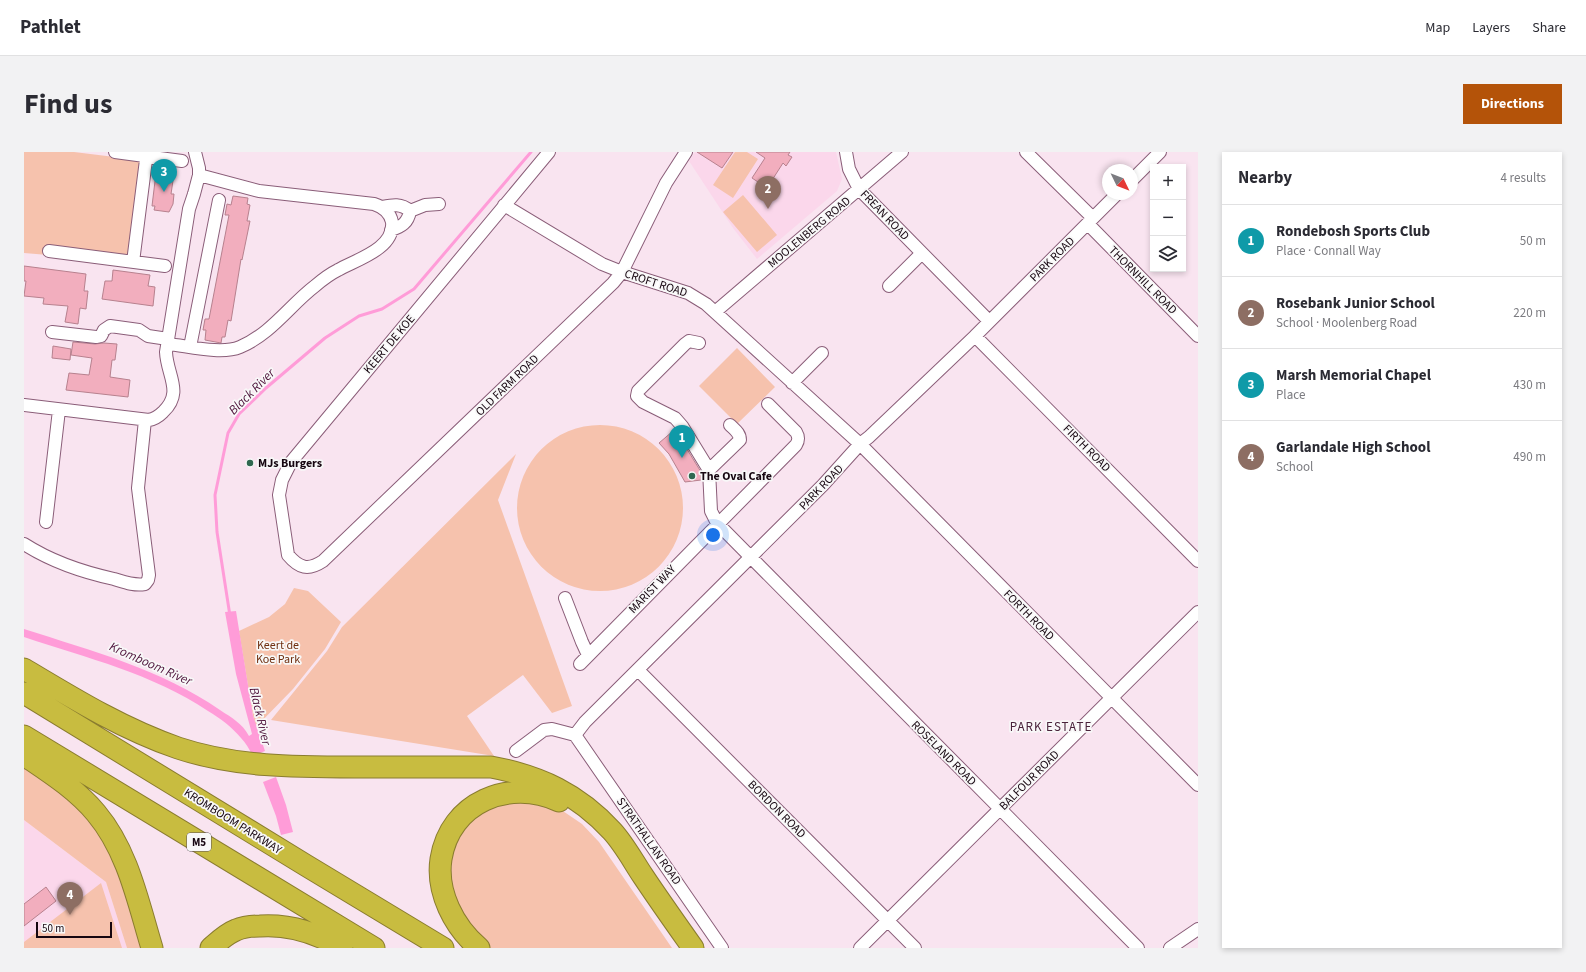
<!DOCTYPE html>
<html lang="en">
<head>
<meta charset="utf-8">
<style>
	:root { --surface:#fff; --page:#f2f2f3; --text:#2b2b33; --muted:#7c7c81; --line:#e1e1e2; --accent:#b45309 }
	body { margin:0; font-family:"Source Sans 3",sans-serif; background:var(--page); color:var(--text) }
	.controls { position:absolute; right:12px; top:12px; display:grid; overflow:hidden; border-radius:0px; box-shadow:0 2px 6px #0003 }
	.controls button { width:36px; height:36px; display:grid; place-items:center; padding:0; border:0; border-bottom:1px solid var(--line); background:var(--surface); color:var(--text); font:20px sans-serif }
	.compass { position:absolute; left:1078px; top:12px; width:36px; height:36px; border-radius:50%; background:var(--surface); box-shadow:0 2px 6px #0003; rotate:133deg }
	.scale { position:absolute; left:12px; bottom:10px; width:76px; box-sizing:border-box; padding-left:4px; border:2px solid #160610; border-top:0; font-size:11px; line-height:14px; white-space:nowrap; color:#160610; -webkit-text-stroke:3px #f8f8f8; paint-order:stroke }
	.you { position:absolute; left:689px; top:383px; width:14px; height:14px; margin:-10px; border:3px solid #fff; border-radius:50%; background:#1a73e8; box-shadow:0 0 0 6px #1a73e833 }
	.badge { display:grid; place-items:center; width:26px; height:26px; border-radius:50%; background:var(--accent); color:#fff; font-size:13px; font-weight:700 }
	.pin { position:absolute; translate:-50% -33px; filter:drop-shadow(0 1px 2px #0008) }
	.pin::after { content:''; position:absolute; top:21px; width:14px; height:12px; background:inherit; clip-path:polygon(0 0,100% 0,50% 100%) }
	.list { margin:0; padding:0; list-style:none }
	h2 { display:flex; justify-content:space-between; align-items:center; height:52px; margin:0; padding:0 16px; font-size:17px }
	h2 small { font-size:13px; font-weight:400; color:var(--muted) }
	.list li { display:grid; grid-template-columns:26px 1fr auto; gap:12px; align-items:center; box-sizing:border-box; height:72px; padding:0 16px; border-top:1px solid var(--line) }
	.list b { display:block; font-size:15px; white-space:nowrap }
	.list p { margin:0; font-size:13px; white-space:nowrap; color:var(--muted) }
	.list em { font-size:13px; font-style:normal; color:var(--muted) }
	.icon { flex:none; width:22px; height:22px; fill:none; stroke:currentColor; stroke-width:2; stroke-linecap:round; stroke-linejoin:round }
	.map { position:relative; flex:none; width:1174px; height:796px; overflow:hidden; border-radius:0px }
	header { display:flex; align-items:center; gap:24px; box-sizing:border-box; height:56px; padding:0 20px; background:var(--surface); border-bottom:1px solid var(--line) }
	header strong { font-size:19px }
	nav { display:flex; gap:22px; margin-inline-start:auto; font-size:14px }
	.intro { display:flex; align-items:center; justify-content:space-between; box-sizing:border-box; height:96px; padding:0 24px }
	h1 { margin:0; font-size:28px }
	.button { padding:10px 18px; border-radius:0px; background:var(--accent); color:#fff; font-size:14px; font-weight:700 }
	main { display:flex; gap:24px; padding:0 24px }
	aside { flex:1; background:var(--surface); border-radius:0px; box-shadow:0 2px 6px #0003 }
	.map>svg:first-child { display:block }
	.built { fill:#fbd7eb }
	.green { fill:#f6c2ad }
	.water { fill:#ff9cd8 }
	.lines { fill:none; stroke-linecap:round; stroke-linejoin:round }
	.stream { stroke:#ff9cd8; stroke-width:3 }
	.building { fill:#f2aebe; stroke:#b7818e }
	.minor-casing { stroke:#8a5d78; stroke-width:14 }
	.motorway-casing { stroke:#8a7c2f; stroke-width:23 }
	.minor { stroke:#fff; stroke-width:12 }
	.motorway { stroke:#c8bc40; stroke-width:21 }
	.poi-dot { fill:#306850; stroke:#f8f8f8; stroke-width:1.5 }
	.labels { text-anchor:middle; stroke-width:3.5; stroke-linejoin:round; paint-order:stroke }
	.shield { fill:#f8f8f8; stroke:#5a4f56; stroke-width:1 }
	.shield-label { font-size:11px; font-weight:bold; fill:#160610 }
	.street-label { font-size:12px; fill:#160610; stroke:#f8f8f8 }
	.poi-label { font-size:12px; font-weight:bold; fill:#160610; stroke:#f8f8f8; text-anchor:start }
	.park-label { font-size:12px; fill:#703011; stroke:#f8f8f8 }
	.water-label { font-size:13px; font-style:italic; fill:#4c1139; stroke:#f8f8f8 }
	.neighbourhood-label { font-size:13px; letter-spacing:1px; fill:#4a233b; stroke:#f8f8f8 }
</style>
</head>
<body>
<header>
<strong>Pathlet</strong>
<nav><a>Map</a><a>Layers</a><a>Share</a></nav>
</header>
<div class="intro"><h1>Find us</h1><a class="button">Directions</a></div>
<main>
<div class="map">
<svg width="1174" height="796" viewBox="0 0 1174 796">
	<rect width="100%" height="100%" fill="#f9e4f0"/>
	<path class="built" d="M671,0h141l6,27 -5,12 -80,68 -24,-31 -44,-67z
		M0,668l82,62 21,66h-103z"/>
	<path class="green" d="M0,0h50l65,8 2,2 -12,91 -3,3 -78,-1 -24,-2z
		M711,0h12l11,7 -25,39 -20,-13z
		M719,43l34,40 -20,17 -34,-40z
		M713,196l38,39 -38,37 -38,-38z
		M493 356a83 83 0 1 1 166 0a83 83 0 1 1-166 0Z
		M492,302l-18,46 74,206 -20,7 -29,-38 -56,41 27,40 -223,-36 56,-69 15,-24z
		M270,436l14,3 33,31 -16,27 -32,40 -37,38 -3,-11 -14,-85 30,-14 16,-13z
		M0,610l29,19 54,59 38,108h-18l-21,-66 -82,-62z
		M478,648l55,7 25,17 17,18 73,106h-182l-22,-19 -23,-56 16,-46z
		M77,731l21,65h-98v-6z"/>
	<path class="water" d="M212,459l17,105 12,35 -12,5c-4,-7 -7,-13 -12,-18 -9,-11 -21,-20 -33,-27 -55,-37 -121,-53 -184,-74v-8c68,22 137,40 196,81 12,8 22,13 29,26l3,-2 -16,-60 -11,-62z
		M252,625l10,28 7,27 -12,3 -5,-19 -13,-34z"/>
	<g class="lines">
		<path class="stream" d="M206,464l-13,-84 -2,-37 13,-62 11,-19 27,-26 59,-50 34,-22 23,-7 32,-20 117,-137"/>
	</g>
	<path class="building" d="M673,0h36l-11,16z
		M732,0h34l-2,3 4,2 -6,9 -3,-3 -16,25 -15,-10 13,-20z
		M135,20l15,2 -3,20h3l-1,10 -4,8 -15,-2 1,-4h-3l4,-33 2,1z
		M209,44l15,2 -1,6 3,1 -3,16h3l-8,39 -1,-1 -10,62 -3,-1 -3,17h-3l-1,6 -16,-3 1,-10h-3l2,-11h4l20,-104h-4l2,-11 4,1z
		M0,114l62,8 -2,17h4l-2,18 -6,-1 -2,16 -13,-2 3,-16 -25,-2 1,-6 -20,-2 2,-15h-2z
		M89,118l37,5 -2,11 7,1 -2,19 -51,-7 3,-18h7z
		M49,190l22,2 9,-1 13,1 -2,16h-3l-2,17 20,3 -2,17 -62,-7 3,-17 20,2 3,-17 -21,-3z
		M29,194l18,3 -1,11 -18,-2z
		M649,279l9,10 19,31v8l-16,2 -16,-28 -10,-11z
		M22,735l10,14 -32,25v-22z"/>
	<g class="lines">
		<defs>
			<path id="minor" d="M91,0l67,9
				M525,0l-258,310 -9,18 -3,15 9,60c11,13 20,16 35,6l290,-278 9,-11 44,-89 20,-31
				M822,0l3,17 10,20 130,132
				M1002,0l67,66
				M1108,28l28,-28
				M480,53l98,59 20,8 66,21 18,11 154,140 338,341
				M358,55c10,-2 19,-4 28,4
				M386,59l15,-6 14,-1
				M1064,72l110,112
				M367,78c10,-3 17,-7 19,-19
				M25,99l116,15
				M109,110l14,-110
				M865,134l33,-33
				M691,160l187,-160
				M28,180l44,5 5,-1 3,-6 6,-4 29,4 9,6 20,3
				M951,184l223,225
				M675,191l-10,-2 -4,3 -47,47 -1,5 6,6 32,16 7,8 27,44 2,41 6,12 421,425
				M144,192c20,2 53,11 72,3 31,-13 50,-42 75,-61 7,-6 15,-12 23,-16 17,-10 57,-21 54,-48 -2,-10 -9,-15 -18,-18l-115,-13 -60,-16v-7l-4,-16
				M166,195l29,-147
				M768,231l30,-30
				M0,253l125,15c6,-1 10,-4 14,-8 21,-20 4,-36 3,-60l23,-143 5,-15 5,-19
				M685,318l31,-30c0,-7 -5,-10 -10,-15
				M22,370l13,-112
				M0,392c28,18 58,28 90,35 10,3 20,7 31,5l3,-4 1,-5 -11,-87 7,-68
				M541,446l17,44 6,13
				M556,512l216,-219c3,-5 3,-8 0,-13l-28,-28
				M614,518l277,278
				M551,583l10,-13 238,-237 37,-41 9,-7 106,-101 142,-142
				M551,583l147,213
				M492,599l28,-21 8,-1 23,6
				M836,796l338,-336
				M1146,796l28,-19"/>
			<path id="motorway" d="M0,517c50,30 99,60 154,79 57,19 117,19 177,19 45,0 90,0 136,0 49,9 87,27 121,64 12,13 21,30 31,45 16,24 33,48 50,72
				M0,541l283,173 136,82
				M0,584l350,212
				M0,603c25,17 52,34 72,58 32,38 42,89 56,135
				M187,796c8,-7 15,-14 25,-18 7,-3 16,-4 24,-4 30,-2 57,7 82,22
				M455,796c-25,-21 -43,-56 -38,-89 9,-57 68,-81 118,-58"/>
		</defs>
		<use href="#minor" class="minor-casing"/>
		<use href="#motorway" class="motorway-casing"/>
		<use href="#minor" class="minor"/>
		<use href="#motorway" class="motorway"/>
	</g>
	<g class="poi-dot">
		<circle cx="226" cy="311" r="4"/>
		<circle cx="668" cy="324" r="4"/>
	</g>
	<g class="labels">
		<rect class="shield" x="163" y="681" width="24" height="18" rx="3"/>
		<g class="shield-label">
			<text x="175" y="694">M5</text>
		</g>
		<g class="street-label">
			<text transform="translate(861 63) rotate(46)" y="4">FREAN ROAD</text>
			<text transform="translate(785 80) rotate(-40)" y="4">MOOLENBERG ROAD</text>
			<text transform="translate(1028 107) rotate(-45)" y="4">PARK ROAD</text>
			<text transform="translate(1119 128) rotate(45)" y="4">THORNHILL ROAD</text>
			<text transform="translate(632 131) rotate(18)" y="4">CROFT ROAD</text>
			<text transform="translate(365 192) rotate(-50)" y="4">KEERT DE KOE</text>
			<text transform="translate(483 233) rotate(-44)" y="4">OLD FARM ROAD</text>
			<text transform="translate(1063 296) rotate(45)" y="4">FIRTH ROAD</text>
			<text transform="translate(797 335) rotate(-46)" y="4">PARK ROAD</text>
			<text transform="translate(628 437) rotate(-46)" y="4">MARIST WAY</text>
			<text transform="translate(1005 463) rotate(45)" y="4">FORTH ROAD</text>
			<text transform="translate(920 601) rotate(45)" y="4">ROSELAND ROAD</text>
			<text transform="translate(1005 628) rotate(-45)" y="4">BALFOUR ROAD</text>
			<text transform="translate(753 657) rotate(45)" y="4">BORDON ROAD</text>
			<text transform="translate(209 669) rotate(32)" y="4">KROMBOOM PARKWAY</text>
			<text transform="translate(625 689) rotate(55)" y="4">STRATHALLAN ROAD</text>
		</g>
		<g class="poi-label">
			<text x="234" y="315">MJs Burgers</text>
			<text x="676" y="328">The Oval Cafe</text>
		</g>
		<g class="park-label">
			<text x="254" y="497">Keert de<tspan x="254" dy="14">Koe Park</tspan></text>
		</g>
		<g class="water-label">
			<text transform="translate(227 239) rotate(-45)" y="5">Black River</text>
			<text transform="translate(127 511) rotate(24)" y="5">Kromboom River</text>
			<text transform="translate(237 564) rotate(77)" y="5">Black River</text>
		</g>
		<g class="neighbourhood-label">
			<text x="1027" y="579">PARK ESTATE</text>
		</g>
	</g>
</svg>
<div class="controls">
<button>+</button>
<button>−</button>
<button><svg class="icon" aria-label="layers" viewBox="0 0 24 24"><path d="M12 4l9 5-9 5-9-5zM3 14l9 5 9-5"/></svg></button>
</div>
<svg class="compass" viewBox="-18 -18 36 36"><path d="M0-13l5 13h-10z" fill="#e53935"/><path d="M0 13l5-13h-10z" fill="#7c7c81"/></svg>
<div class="scale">50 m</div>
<div class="you"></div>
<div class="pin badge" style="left:658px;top:306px;background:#0f9aa8">1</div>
<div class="pin badge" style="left:744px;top:57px;background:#8d6e63">2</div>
<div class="pin badge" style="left:140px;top:40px;background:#0f9aa8">3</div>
<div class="pin badge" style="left:46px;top:763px;background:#8d6e63">4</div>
</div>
<aside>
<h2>Nearby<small>4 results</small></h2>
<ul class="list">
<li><span class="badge" style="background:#0f9aa8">1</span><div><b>Rondebosh Sports Club</b><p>Place · Connall Way</p></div><em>50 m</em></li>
<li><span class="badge" style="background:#8d6e63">2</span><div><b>Rosebank Junior School</b><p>School · Moolenberg Road</p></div><em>220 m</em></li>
<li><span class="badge" style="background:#0f9aa8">3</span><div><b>Marsh Memorial Chapel</b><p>Place</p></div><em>430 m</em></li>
<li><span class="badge" style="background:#8d6e63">4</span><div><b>Garlandale High School</b><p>School</p></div><em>490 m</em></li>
</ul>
</aside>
</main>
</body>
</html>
